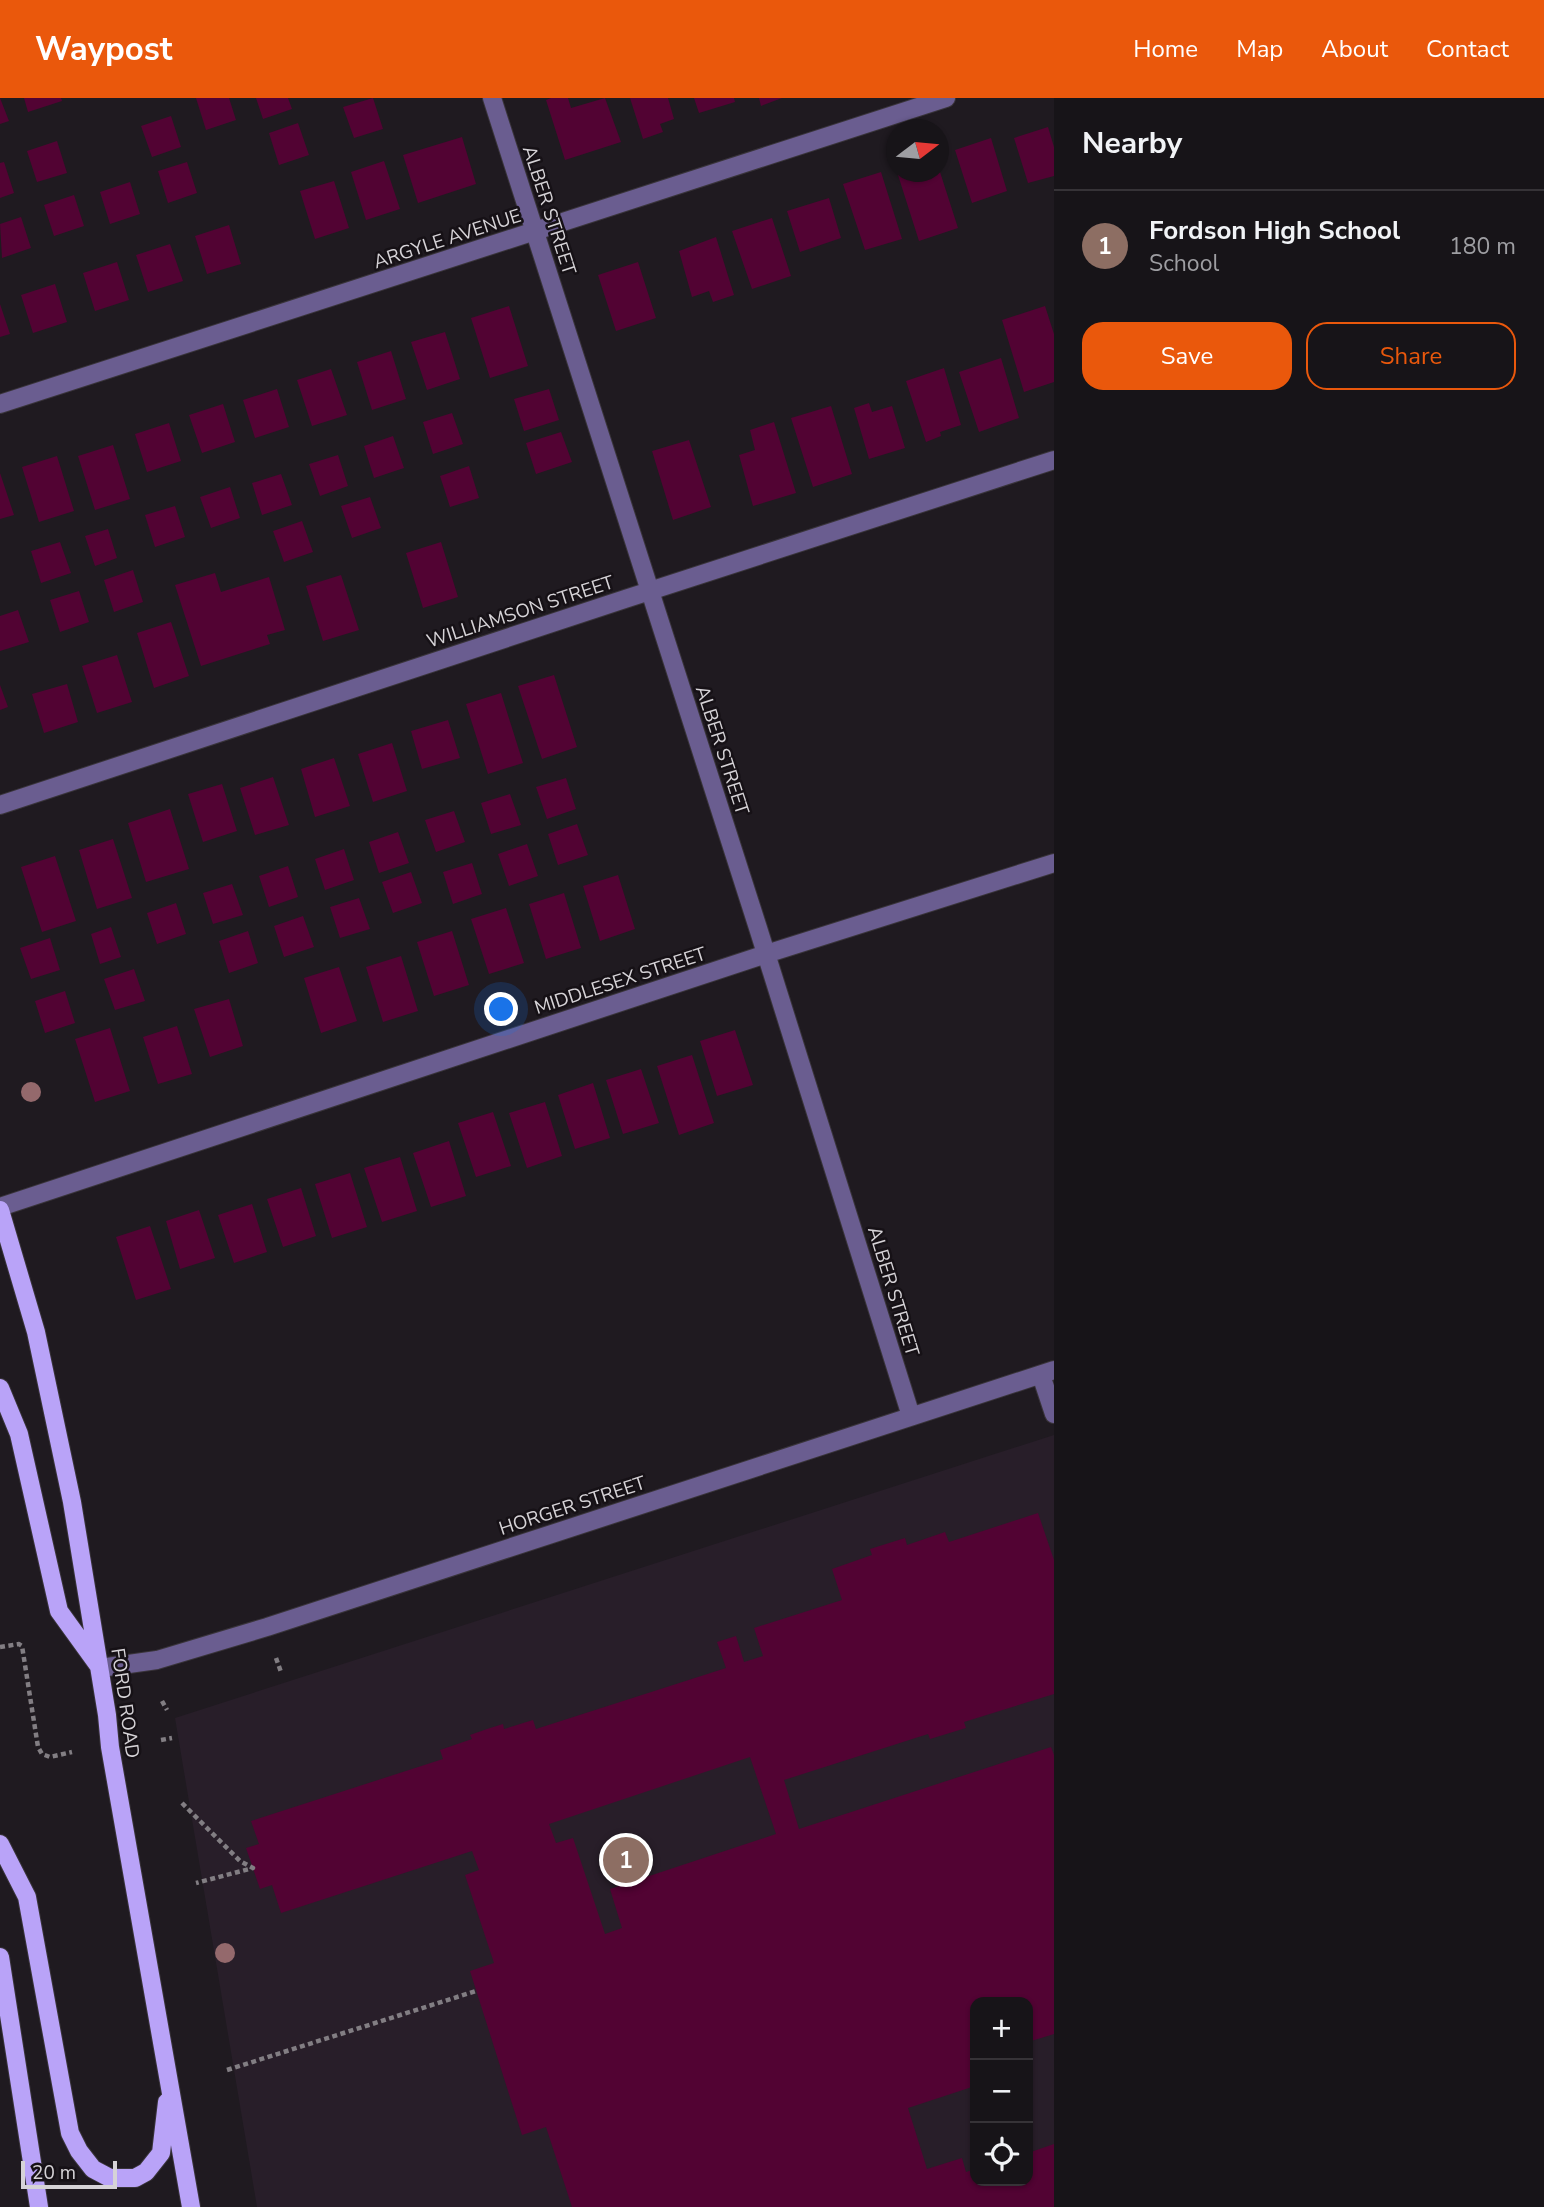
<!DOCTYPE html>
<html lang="en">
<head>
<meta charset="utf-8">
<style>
	:root { --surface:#171418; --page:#242125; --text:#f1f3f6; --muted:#9e9ea2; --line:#363337; --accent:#ea580c }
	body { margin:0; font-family:"Nunito Sans",sans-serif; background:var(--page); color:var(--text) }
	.controls { position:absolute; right:21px; bottom:21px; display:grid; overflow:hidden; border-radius:14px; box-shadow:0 2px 5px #0004 }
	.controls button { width:63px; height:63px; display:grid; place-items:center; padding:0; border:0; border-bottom:2px solid var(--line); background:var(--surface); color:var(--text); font:35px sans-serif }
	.compass { position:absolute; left:886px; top:21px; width:63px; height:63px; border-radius:50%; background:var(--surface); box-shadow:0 2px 5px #0004; rotate:74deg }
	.scale { position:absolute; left:21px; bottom:18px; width:96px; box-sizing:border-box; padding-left:7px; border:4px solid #d6d3d7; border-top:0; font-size:19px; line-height:24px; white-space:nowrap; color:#d6d3d7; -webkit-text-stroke:5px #161116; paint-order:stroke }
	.you { position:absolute; left:502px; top:912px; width:24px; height:24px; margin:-18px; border:5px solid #fff; border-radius:50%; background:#1a73e8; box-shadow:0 0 0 10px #1a73e833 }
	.badge { display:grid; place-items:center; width:46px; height:46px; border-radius:50%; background:var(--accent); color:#fff; font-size:23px; font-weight:700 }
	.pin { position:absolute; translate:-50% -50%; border:4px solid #fff; box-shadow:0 2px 7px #0006 }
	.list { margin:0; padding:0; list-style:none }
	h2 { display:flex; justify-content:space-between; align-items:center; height:91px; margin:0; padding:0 28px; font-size:30px }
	h2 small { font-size:23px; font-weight:400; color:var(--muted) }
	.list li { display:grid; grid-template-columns:46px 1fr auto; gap:21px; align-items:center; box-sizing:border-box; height:112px; padding:0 28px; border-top:2px solid var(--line) }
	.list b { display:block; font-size:26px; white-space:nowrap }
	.list p { margin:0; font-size:23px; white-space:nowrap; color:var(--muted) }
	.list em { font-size:23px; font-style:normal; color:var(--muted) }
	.actions { display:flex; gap:14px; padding:21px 28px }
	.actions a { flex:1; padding:16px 0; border:2px solid var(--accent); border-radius:21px; text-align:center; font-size:24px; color:var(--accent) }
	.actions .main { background:var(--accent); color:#fff }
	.icon { flex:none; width:38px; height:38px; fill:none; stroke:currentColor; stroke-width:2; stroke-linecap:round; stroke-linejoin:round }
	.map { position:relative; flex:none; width:1054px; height:2109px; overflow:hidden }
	header { display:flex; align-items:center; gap:42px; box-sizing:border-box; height:98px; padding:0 35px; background:var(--accent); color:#fff }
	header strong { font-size:33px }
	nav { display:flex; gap:38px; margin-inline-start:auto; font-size:24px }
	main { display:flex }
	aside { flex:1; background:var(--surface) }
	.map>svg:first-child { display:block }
	.built { fill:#281e29; fill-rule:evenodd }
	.building { fill:#520333; fill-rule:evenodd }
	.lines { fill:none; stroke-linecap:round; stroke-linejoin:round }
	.minor-casing { stroke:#39343a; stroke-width:20 }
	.major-casing { stroke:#39343a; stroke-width:20 }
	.path { stroke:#827e83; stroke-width:4.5; stroke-dasharray:5 3.5; stroke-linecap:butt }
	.minor { stroke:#6a5d90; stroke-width:18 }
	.major { stroke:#b9a3f8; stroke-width:18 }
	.tree { fill:#94696c }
	.labels { text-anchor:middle; stroke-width:5; stroke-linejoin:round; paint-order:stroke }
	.street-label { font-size:19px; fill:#d6d3d7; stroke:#161116 }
</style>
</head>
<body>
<header>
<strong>Waypost</strong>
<nav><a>Home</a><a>Map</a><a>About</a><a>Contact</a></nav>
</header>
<main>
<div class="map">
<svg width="1054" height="2109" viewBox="0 0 1054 2109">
	<rect width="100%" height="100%" fill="#1f1a20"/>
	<path class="built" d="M1054,1337v772h-797l-82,-489zM975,1904h53v179h-53z"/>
	<path class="building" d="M0,0l9,23 -9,3z
		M24,0h37l1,3 -34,11z
		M196,0h33l7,22 -30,10z
		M256,0h32l4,11 -29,10z
		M373,0l10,31 -29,9 -11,-31z
		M551,0h17l3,10 34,-10 16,44 -56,18 -19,-60z
		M630,0h38l6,21 -14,5 3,8 -20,7z
		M694,0h40l1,4 -36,11z
		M759,0h23l-21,8z
		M171,18l10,31 -29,10 -11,-31z
		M298,25l11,32 -30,10 -10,-32z
		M1048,29l6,20v29l-26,7 -14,-45z
		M462,39l14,47 -58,19 -15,-48z
		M991,40l16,53 -35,12 -17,-53z
		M57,43l10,32 -30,9 -10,-31z
		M384,63l16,48 -34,11 -15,-48z
		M4,64l10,31 -14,5v-35z
		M187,64l10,31 -29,10 -10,-32z
		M881,74l21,67 -37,11 -22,-66z
		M907,74h33l18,56 -39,13 -21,-66z
		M334,83l15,47 -34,11 -15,-48z
		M130,84l10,32 -30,10 -10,-32z
		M74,97l10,31 -30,10 -10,-31z
		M829,100l12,40 -41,14 -13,-41z
		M21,119l10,31 -29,10 -2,-34z
		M772,120l19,58 -39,13 -20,-58z
		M229,127l12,39 -34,10 -12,-38z
		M716,139l18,58 -21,7 -4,-11 -17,6 -13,-46z
		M170,146l13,37 -35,11 -12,-37z
		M117,164l12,38 -34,11 -12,-38z
		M638,164l18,56 -40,13 -18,-56z
		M55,186l12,38 -34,11 -12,-38z
		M0,206l10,30 -10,3z
		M509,208l19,60 -38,12 -19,-60z
		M1045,208l9,28v48l-30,10 -22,-72z
		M445,234l15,47 -33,11 -16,-48z
		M391,253l15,48 -34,11 -15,-48z
		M1001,260l18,60 -40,14 -20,-60z
		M944,270l17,57 -21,7 1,4 -15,6 -20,-61z
		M331,271l16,46 -35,11 -15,-46z
		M277,291l12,38 -34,11 -12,-38z
		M549,291l10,31 -35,11 -10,-32z
		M869,305l3,9 20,-6 13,42 -36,11 -15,-51z
		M223,306l12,38 -33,11 -13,-38z
		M831,308l21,68 -39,13 -22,-69z
		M452,315l11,31 -30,10 -10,-32z
		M774,324l22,71 -43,13 -14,-51 16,-5 -5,-20z
		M169,325l12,38 -34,11 -12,-38z
		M561,334l11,30 -36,12 -10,-31z
		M393,338l11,32 -30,10 -10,-32z
		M689,342l22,67 -38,13 -21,-69z
		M113,347l17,54 -35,11 -17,-54z
		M338,357l10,31 -28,10 -11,-32z
		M57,358l17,55 -35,11 -17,-55z
		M469,368l10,32 -29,9 -10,-31z
		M0,375l14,42 -14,4z
		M281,376l11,31 -30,10 -10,-32z
		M230,389l10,31 -29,10 -11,-31z
		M370,399l11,31 -29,10 -11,-32z
		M175,408l10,31 -30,10 -10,-32z
		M302,423l11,31 -29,10 -11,-31z
		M108,431l9,29 -22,8 -10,-30z
		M60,444l11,31 -30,10 -10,-32z
		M441,444l17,55 -35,11 -17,-55z
		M133,472l10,32 -29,10 -10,-32z
		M215,475l6,19 48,-15 16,53 -18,5 3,9 -69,22 -26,-81z
		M341,477l18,55 -36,11 -17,-55z
		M79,493l10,31 -29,10 -10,-32z
		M18,512l11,32 -29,9v-35z
		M171,524l18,54 -35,12 -17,-55z
		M117,557l15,47 -35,11 -15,-47z
		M554,577l23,72 -35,12 -24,-73z
		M67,586l11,38 -34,11 -12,-39z
		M0,587l8,22 -8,3z
		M501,595l22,70 -35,11 -22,-70z
		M448,622l12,38 -38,11 -11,-38z
		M392,645l15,48 -34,11 -15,-48z
		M334,660l16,48 -35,11 -14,-48z
		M273,679l16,48 -34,10 -15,-47z
		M566,680l10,31 -29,10 -11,-32z
		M222,686l15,47 -34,11 -15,-48z
		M510,696l11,31 -30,9 -10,-31z
		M170,711l19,60 -43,13 -18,-59z
		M454,713l11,31 -29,10 -11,-32z
		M577,726l11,31 -30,10 -10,-31z
		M398,734l11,31 -30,10 -10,-31z
		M113,741l19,59 -35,11 -18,-59z
		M527,746l11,32 -29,10 -11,-32z
		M344,751l10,31 -29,10 -10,-31z
		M55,758l21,65 -34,11 -21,-65z
		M472,765l10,31 -29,10 -10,-32z
		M288,768l10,31 -29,10 -10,-31z
		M411,774l11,31 -29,10 -11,-31z
		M618,777l17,54 -35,12 -17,-55z
		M232,786l11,31 -30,9 -10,-31z
		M564,795l17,55 -35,11 -17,-55z
		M359,800l11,31 -30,9 -10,-31z
		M176,805l10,31 -29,10 -10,-31z
		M506,810l18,55 -35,11 -18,-55z
		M303,818l11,31 -30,10 -10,-31z
		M111,829l10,30 -21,7 -9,-30z
		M248,833l10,32 -29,10 -10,-32z
		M452,833l17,54 -35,11 -17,-54z
		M50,840l10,32 -29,9 -11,-31z
		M401,858l17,55 -35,11 -17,-55z
		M339,869l18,54 -36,12 -17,-55z
		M134,871l11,32 -30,9 -11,-31z
		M65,893l10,32 -30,10 -10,-32z
		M229,901l14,47 -33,11 -16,-48z
		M177,928l15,48 -34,10 -15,-47z
		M110,930l20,63 -35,11 -20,-63z
		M735,932l18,55 -36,11 -17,-55z
		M692,957l22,68 -35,12 -22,-69z
		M641,971l18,54 -36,11 -17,-54z
		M593,985l17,55 -35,11 -17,-54z
		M545,1004l17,54 -35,12 -18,-55z
		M493,1014l18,54 -35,11 -18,-54z
		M449,1043l17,55 -35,11 -18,-54z
		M400,1059l17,54 -35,11 -18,-54z
		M350,1075l17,54 -35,11 -17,-54z
		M301,1090l15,48 -33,11 -16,-48z
		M252,1106l15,48 -33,11 -16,-48z
		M199,1112l16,48 -35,11 -14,-48z
		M150,1128l21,63 -35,11 -20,-63z
		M1038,1415l16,47v134l-90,28 2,6 -36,11 -2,-5 -144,46 15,49 252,-82 3,8v279l-26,8v-40h-53v84l-67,22 19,61 35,-11 4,14 9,-3v12h53v-28l26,-9v63h-482l-26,-80 -24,8 -52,-164 24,-8 -29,-88 14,-5 -7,-19 -191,62 -9,-28 -12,4 -14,-41 13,-4 -8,-23 192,-62 -3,-9 32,-11 -2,-4 17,-6 16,-5 1,5 29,-9 3,9 190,-61 -9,-26 19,-6 8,26 19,-6 -9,-28 88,-28 -10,-31 40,-14 -2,-6 35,-11 2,7 38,-13 4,10zM750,1659l26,77 -166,55 12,39 -17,6 -32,-96 -17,5 -7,-19z"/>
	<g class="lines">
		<defs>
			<path id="minor" d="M492,0l266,830 153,488
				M0,306l946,-306
				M0,707l625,-206 429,-139
				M0,1109l766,-253 288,-91
				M1041,1277l13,39
				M100,1570l57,-8 110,-33 787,-257"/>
			<path id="major" d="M0,1112l36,122 36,170 35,213 3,32 81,460
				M0,1290l19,46 40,177 39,54
				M0,1746l27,53 43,236 9,18 14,18 17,9h25l11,-6 15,-19 6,-51
				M0,1859l39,250"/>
		</defs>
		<use href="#minor" class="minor-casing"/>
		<use href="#major" class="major-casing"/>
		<path class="path" d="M0,1549l19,-3 3,2 16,101 4,7 8,3 22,-5
			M276,1560l5,14
			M162,1603l5,9
			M161,1642l11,-2
			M182,1705l58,58 13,7 -57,15
			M227,1972l249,-79"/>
		<use href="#minor" class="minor"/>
		<use href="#major" class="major"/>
	</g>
	<g class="tree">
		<circle cx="31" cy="994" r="10"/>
		<circle cx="225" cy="1855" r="10"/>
	</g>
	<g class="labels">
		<g class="street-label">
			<text transform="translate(550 112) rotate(72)" y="7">ALBER STREET</text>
			<text transform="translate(447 140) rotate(-18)" y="7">ARGYLE AVENUE</text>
			<text transform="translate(520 513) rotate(-18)" y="7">WILLIAMSON STREET</text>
			<text transform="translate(723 652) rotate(72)" y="7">ALBER STREET</text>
			<text transform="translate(620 882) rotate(-18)" y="7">MIDDLESEX STREET</text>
			<text transform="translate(894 1193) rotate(73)" y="7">ALBER STREET</text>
			<text transform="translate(572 1407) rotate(-18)" y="7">HORGER STREET</text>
			<text transform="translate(126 1605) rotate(82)" y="7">FORD ROAD</text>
		</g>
	</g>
</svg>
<div class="controls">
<button>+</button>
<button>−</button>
<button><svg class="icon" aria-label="locate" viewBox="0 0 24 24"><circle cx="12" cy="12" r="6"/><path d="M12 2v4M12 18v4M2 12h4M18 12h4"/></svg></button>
</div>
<svg class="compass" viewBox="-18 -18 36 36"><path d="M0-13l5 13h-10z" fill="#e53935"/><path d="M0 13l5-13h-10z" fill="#9e9ea2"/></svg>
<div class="scale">20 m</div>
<div class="you"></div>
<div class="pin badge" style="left:626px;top:1762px;background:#8d6e63">1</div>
</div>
<aside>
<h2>Nearby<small></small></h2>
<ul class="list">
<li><span class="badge" style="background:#8d6e63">1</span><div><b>Fordson High School</b><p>School</p></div><em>180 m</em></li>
</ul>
<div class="actions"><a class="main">Save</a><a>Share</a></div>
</aside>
</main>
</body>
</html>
